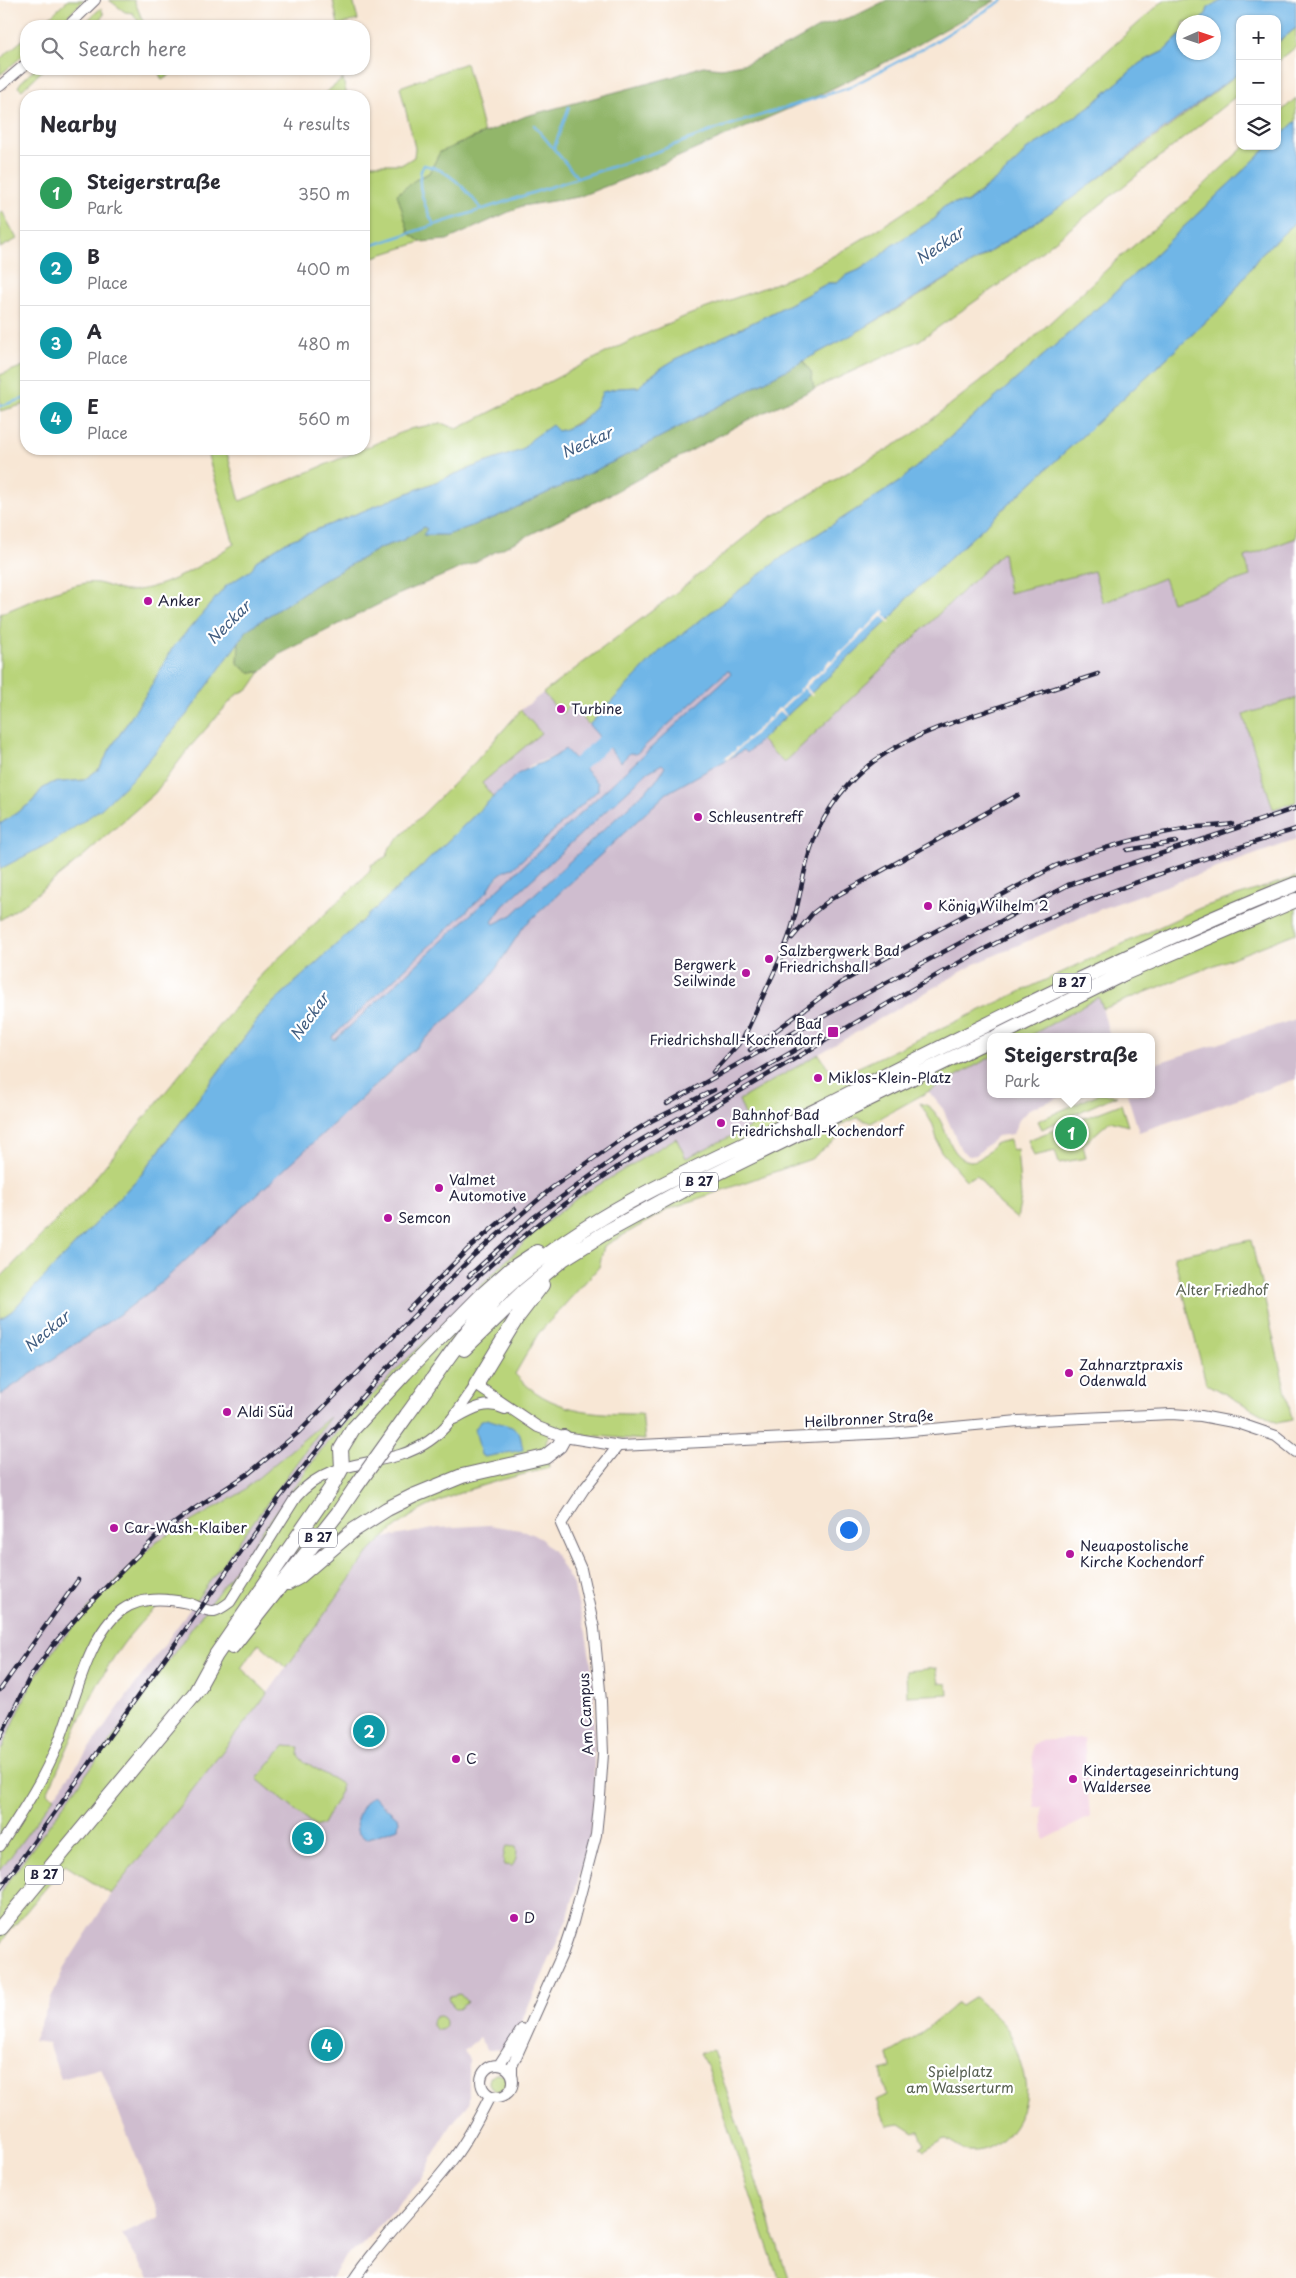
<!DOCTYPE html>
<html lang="en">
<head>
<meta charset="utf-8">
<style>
	:root { --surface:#fff; --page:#f2f2f3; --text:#2b2b33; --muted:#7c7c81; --line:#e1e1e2; --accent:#111827 }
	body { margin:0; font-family:"Playpen Sans",sans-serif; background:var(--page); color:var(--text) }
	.controls { position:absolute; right:15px; top:15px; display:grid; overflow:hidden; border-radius:10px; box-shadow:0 1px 4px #0004 }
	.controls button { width:45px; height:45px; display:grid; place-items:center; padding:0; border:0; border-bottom:1px solid var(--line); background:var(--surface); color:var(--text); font:25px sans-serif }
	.compass { position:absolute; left:1176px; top:15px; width:45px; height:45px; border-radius:50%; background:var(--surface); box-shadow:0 1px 4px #0004; rotate:87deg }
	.you { position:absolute; left:848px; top:1529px; width:18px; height:18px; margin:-12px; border:4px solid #fff; border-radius:50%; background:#1a73e8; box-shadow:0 0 0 8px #1a73e833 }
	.badge { display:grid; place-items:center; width:32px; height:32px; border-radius:50%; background:var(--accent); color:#fff; font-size:16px; font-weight:700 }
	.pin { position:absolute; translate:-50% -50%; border:2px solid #fff; box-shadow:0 1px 5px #0006 }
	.popup { position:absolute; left:987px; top:1033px; width:168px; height:65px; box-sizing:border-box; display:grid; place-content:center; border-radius:10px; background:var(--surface); filter:drop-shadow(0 1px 4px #0005); font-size:16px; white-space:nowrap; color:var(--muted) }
	.popup b { font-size:19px; color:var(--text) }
	.popup::after { content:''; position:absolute; left:50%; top:100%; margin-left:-10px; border:10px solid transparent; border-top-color:var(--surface) }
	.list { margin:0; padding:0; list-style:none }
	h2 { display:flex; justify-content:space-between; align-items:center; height:65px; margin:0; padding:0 20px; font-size:21px }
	h2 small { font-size:16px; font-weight:400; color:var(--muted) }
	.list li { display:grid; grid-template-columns:32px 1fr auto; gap:15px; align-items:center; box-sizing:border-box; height:75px; padding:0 20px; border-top:1px solid var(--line) }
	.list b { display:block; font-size:19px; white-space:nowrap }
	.list p { margin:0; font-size:16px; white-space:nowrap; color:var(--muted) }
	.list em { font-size:16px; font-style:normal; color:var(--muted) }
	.icon { flex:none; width:28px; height:28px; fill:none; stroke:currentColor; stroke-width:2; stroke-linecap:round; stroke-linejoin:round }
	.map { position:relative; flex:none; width:1296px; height:2278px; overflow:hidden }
	.search { position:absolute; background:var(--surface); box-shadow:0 1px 4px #0004; left:20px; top:20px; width:350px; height:55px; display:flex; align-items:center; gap:12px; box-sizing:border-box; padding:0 18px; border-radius:20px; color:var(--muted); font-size:19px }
	.panel { position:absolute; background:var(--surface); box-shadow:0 1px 4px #0004; left:20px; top:90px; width:350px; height:365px; border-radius:20px }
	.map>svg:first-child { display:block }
	.built { fill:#f2cfe1 }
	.industrial { fill:#cfbdcf }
	.green { fill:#b9d47a; stroke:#6e7b5a }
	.forest { fill:#92b66a; stroke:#5a6c52 }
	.water { fill:#70b6e7; stroke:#496c91; fill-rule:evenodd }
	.pier { fill:#f8e7d5 }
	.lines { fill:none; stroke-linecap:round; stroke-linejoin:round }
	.stream { stroke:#70b6e7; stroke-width:2.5 }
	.river { stroke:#70b6e7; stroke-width:15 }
	.secondary-casing { stroke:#6d6771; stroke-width:12 }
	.highway-casing { stroke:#6d6771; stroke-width:16 }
	.secondary { stroke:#fff; stroke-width:10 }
	.highway { stroke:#fff; stroke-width:14 }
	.rail-casing { stroke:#22223b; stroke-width:4.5 }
	.rail { stroke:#fff; stroke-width:2.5; stroke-dasharray:8; stroke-linecap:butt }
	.highway-bridge-casing { stroke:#6d6771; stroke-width:16; stroke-linecap:butt }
	.highway-bridge { stroke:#fff; stroke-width:14 }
	.poi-dot { fill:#b5179e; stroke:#fff; stroke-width:2 }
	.labels { text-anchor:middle; stroke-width:4.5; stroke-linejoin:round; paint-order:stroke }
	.shield { fill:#fff; stroke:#646476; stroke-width:1 }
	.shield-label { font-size:12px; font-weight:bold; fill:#22223b }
	.poi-label { font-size:14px; fill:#22223b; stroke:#fff; text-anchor:start }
	.park-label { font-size:14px; fill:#576051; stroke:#fff }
	.street-label { font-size:14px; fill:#22223b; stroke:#fff }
	.water-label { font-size:15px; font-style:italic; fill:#415d80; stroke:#fff }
</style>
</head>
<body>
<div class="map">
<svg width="1296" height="2278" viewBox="0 0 1296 2278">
	<rect width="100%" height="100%" fill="#fff"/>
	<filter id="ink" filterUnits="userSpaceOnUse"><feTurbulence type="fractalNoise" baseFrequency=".02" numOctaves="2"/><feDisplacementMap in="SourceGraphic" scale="10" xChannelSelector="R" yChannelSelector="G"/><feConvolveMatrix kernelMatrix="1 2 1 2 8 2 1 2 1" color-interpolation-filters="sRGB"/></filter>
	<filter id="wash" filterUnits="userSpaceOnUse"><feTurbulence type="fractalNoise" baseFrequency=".0096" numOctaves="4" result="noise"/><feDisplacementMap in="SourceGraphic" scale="20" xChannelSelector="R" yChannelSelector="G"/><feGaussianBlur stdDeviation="1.12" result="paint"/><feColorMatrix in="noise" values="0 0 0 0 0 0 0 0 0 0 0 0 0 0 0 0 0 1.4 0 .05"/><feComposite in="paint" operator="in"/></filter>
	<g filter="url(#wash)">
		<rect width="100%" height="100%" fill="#f8e7d5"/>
		<path class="built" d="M1084,1738l6,79 -46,23 -2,-33 -7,1 -3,-63 6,-4z"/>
		<path class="industrial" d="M1296,538v160l-53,17 30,94 23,-7v38l-198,70 -123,54 -236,136 11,27 -64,31 -11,-20 -98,60 -39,31 -131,130 -83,87 -324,447v-22l328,-452 -89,75 -79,44 -27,25 -78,85 -22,32 -33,73v-358l127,-86 237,-213 123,-114 37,-56 143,-133 77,-43 3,3 14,-13 23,23 219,-211 6,41 85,-22 70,7 8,23 78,-25 -5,-19z
			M729,671l2,3 -94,89 -301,276h-4v-2l156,-146 4,-7 13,-15 8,-1 85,-78 -39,-36 -28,11 -15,10 -23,22 -11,-14 58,-50 -19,-23 22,-17 19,21 9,-10 50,57 9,-8 6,1 90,-82z
			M662,764l3,3 -10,15 -143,133 -18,9 -2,-2 11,-16 145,-134z
			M1099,997l11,40h-82z
			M1296,1019v60l-157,53 -12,-38h24v-29z
			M991,1057v37h78l-40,15 -10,11 -6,14 -16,2 -21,19 -7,1 -8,-6 -18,-41 -14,-17z
			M489,1525l37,6 15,8 13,13 19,33 13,48 8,49v113l-4,41 -22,81 -30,69 -30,63 -20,1 -9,-12 -16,13 6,8v45l-15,17 -17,27 -15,31 -62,68 -11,6 -6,7 -12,18h-182l-27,-43 38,-18 -59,-149 -40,11 -13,-36 -15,-2 31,-73 47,-73 157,-202 101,-141 12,-13 13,-3 45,-8z"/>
		<path class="green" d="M68,0h16l-27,26h-17z
			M109,0h25l11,26h-4l-8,-13 -8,-1z
			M333,0h20l5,20 -20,5z
			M1164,0h59l-15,8 -2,6 -8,8h-14l-1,10 -19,19 -24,12 -45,39 -49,36 -20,12 -6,8 -17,16 -37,29c-13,-1 -25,1 -30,15l-45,28 -12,11 -20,13 -14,6 -8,7h-9c-30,17 -61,33 -93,48 -33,16 -71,29 -96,56l-21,1 -15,4 -10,20 -27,17 -34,10 -10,11 -49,17 -187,75 -30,19 -4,9 -26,16 -55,64 -22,40 -39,59 -10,19 -16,12 -32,3 -10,6 -11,14 -31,21v-210c25,-10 60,-27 86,-31 18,-3 29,9 44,8 39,-3 72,-27 104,-47l-28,-95h20l14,52 170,-72 31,-6 16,6c69,-34 136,-72 206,-103 53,-25 112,-37 163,-66 125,-69 233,-165 338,-260z
			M101,8l3,7 -12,11h-11z
			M1296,28v19l-19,15v-19z
			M26,37v16l-26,22v-16z
			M466,63l18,70 -44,19 -11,21 -14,7 -7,53 13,9 -57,18v-96h39l11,-7 1,-9 -15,-61z
			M35,69h9l-22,21 -4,-3 3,-5z
			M157,69h22l-17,11z
			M1240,72v21l-229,183 -91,64 -106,49 -3,-16 -8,-12c155,-81 300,-180 437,-289z
			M343,79l4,17h-26z
			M1296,98v23l-19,18v-24z
			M1245,146h24l-160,152 -210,184 -114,73 -179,152 -17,18 -18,-20 -9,9 -19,-21 134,-101 89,-72 146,-85 114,-90 93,-87 68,-57z
			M2,211l15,28 -17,9v-36z
			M1296,222v316l-51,19 5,19 -78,26 -8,-24 -61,25 -9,-32 -85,22 -6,-41 -219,211 -23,-23 130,-122 17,-21 316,-292 37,-51z
			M26,365v39l-26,7v-36z
			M239,640l-1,24 11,8h12l-11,16 -14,7 -47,53 -34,45 -81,71 -50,40 -24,16v-51l136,-94 52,-62z
			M1296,698v104l-23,7 -30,-94z
			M521,710l20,23 -59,50 11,14 -68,66 -160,147 -124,165 -129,136 -12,8v-41l81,-83 182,-222 101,-96 6,-7 1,-5 16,-9 3,-9 86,-86z
			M1296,877v56l-193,76 -4,-12 -71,40h-37v20l-120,66 -14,-5 -17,7 -1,12 -28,22 -142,50 -65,37 -5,21 -61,67 -23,40c35,39 79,40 127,40l3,26 -61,-5 -30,-9 -8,15 3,27c-41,10 -84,20 -122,39 -21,10 -41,28 -58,45l-83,116 -27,-25 -18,25 27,25 -157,201 -46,-29 -65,78v-50l324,-447 83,-87 131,-130 39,-31 99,-60 10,20 64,-31 -11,-27 80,-46 16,24 365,-170z
			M1098,1094l19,1 -75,34 -4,-8z
			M920,1103c29,6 23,54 50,58 11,1 18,-11 25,-17 4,-2 10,-3 15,-4l2,10 5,-1 4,49 -4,21 -19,-16 -21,-28 -11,5 -26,-30 -7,-25z
			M1121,1104l7,22 -18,-5 -27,24 3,13 -27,5 -4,-12 -21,5 -6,-16z
			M1251,1240l38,166 3,14 -15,3 -71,-40 -32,-127z
			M330,1417l-138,189 -33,-1c-56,47 -81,123 -112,188l7,4 -54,74v-118l33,-73 22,-32 38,-44 64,-63 82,-47z
			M936,1668l3,15 8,1 1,10 -41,2 -1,-25z
			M284,1746l15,1 -1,8 4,5 39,24v7l-18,33 -7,3 -59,-48z
			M507,1846l9,1c2,5 0,15 -4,19l-7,-1 -2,-6 2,-10z
			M460,1994l7,8 -8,7 -4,-1 -7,-9 2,-3z
			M975,1997c10,10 25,21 33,33 6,10 13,35 16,47 9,32 -19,77 -54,74 -9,-1 -17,-7 -25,-12l-21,12 -4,-4 5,-2 -6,-14 -5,2 -14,-9 -13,2 -11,-26 11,-5 -6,-24 10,-3 -3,-14c25,-14 48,-32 69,-51l4,3z
			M432 2023a7 7 0 1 1 14 0a7 7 0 1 1-14 0Z
			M713,2050l75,228h-10l-70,-210 -9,-15z
			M489 2082a9 9 0 1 1 18 0a9 9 0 1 1-18 0Z"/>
		<path class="forest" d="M887,0h109l-96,55 -87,43 -160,70 -75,29 -56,9 -75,34 -26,2 -12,-9 -12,-39 18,-14 14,-7 11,-21 86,-36 146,-39 31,-11 18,2 26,-5 45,-20 28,-16 37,-12z
			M803,361l8,11 3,17 -66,31 -143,77 -130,65 -80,34 -117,59 -17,17h-12l-11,-8 1,-24 9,-11 70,-46 62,-35 23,-8 21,-13 4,2 -4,6h23l49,-18 121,-57z"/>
		<path class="water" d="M1223,0h73v28l-19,15v-24h-37v53l-172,129 -102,66 -116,69 -233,124 -121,57 -49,18h-24l4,-6 -3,-2 -21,13 -23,8 -62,35 -70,46 -60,84 -52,62 -34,33 -43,30 -59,31v-45l31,-21 11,-14 10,-6 32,-3 16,-12 10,-19 39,-59 22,-40 55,-64 25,-16 5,-9 30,-19 187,-75 49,-17 10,-11 20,-14 6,6c20,-4 38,-19 44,-39l16,-4 21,-1c25,-27 63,-40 96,-56 32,-15 63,-31 93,-48h9l8,-7 14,-6 20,-13 12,-11 45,-28c5,-14 17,-16 31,-15l36,-29 17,-16 6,-8 20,-12 49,-36 45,-39 24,-12 19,-18 1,19h30v-30h-16l8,-8 2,-6z
			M1296,121v101l-35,32 -37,51 -316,292 -17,21 -144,135 -3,-3 -77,43 -143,133 -37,56 -327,302 -33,25 -127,86v-76l12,-8 129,-136 124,-165 160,-147 91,-88c16,-10 36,-14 49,-26l33,34v7l-85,78c-12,2 -20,12 -25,23l-156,146 1,3 3,-1 395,-365 -2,-3 -3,1 -90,82 -6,-1 -9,9 -32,-37 71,-74 125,-96 114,-73 210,-184 160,-152h8v-7zM662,764l3,3 -10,15 -143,133 -18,9 -2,-2 11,-16 145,-134z
			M487,1419l25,8 8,7 3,16 -38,7 -4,-2 -6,-26 5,-7z
			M373,1796l26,23 -1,9 -32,11 -8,-6c-6,-11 5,-32 15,-37z"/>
		<path class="pier" d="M883,610l3,2 -2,2 7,8 -1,1 -8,-7 -76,71 7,8 -2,1 -7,-8 -22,21 6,9 -8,-7 -53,49 -3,-2 12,-8v-3l2,1 8,-8 -1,-2h3l9,-8v-3l1,2 9,-9 1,-3 2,2 8,-11 2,1 8,-8 -1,-1 12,-8v-4l2,1 7,-9 11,-8 1,-3 2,1 8,-11 2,2 9,-11 2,1 8,-8 1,-3 1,1 9,-11 2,1z"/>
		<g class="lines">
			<path class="stream" d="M534,125l43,52
				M554,148l15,-41
				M434,225c-8,-16 -21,-44 -10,-60 25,4 43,25 57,44
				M364,248l281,-92 69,-26 134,-42 83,-44 72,-44
				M0,406l26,-8"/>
			<path class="river" d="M565,777l53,-48"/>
		</g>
	</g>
	<g filter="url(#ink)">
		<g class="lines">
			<defs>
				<path id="secondary" d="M68,26l27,-26
					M0,86l26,-22
					M454,1419c18,-10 32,-19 51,-10
					M0,1846c21,-33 42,-64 57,-100 17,-39 30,-111 65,-136 19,-14 44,-12 66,-7 8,2 17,9 26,8 5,-1 12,-6 16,-9l66,-105c38,-44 90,-26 133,-56 20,-14 33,-36 47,-56l62,42 26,10 56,9 270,-13 128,-12 153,-7 30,2 37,7 38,13 20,16
					M499,2065l23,-36
					M481 2081a16 16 0 1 1 32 0a16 16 0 1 1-32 0Z
					M512,2075v-9l51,-114 10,-30 23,-87 4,-39 3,-42 -2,-53 -7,-73 -13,-59 -20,-45 23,-35 34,-43
					M355,2278c29,-43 67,-78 98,-119 15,-20 26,-41 37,-63"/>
				<path id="highway" d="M996,1037l129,-64 171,-73
					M464,1349l58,-56 41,-34 45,-28 73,-40 310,-152
					M476,1385l40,-66 26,-34
					M407,1415c34,-46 65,-98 109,-136 89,-76 199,-119 303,-170 157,-79 313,-160 477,-225
					M288,1583l11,-6 55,-47 33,-21 26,-13 49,-20 83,-19 14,-11 5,-9
					M232,1647l106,-134 17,-25
					M194,1695l22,-40 115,-167 11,-20 -1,-19 12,-20 52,-56 77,-78 29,-26 26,-17
					M0,1928l200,-241"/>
			</defs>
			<use href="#secondary" class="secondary-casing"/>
			<use href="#highway" class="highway-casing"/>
			<use href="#secondary" class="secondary"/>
			<use href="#highway" class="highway"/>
			<defs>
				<path id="rail" d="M1127,850l49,-8
					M792,938l21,-25 18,-14 187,-104
					M780,959c5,-12 10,-24 13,-36 9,-32 11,-64 26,-95 37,-74 95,-93 168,-117 37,-13 74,-25 111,-37
					M750,1050l90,-67 215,-117c41,-17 98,-33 142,-39 12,-1 24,-1 35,-3
					M713,1072l30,-33 40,-86
					M667,1104l133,-75 268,-144 228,-77
					M469,1276l65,-59 102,-74 178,-104
					M408,1310l59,-60 48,-41
					M0,1690l78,-110
					M0,1737l29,-58 23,-33 34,-39 70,-70 35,-26 57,-37 51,-42 175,-177 79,-68 64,-45 34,-21 63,-31
					M0,1889l280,-392c78,-100 161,-195 260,-274 81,-64 172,-115 261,-168 78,-46 156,-95 238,-133 83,-38 170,-65 257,-93"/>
			</defs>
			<use href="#rail" class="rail-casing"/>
			<use href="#rail" class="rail"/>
			<defs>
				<path id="highway-bridge" d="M355,1488l52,-73"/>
			</defs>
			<use href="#highway-bridge" class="highway-bridge-casing"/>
			<use href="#highway-bridge" class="highway-bridge"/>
		</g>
	</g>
	<g class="poi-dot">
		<circle cx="148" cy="601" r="5"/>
		<circle cx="561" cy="709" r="5"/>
		<circle cx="698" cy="817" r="5"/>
		<circle cx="928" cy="906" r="5"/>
		<circle cx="769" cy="959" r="5"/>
		<circle cx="746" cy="973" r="5"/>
		<rect x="827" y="1026" width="12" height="12" rx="2.5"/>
		<circle cx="818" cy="1078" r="5"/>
		<circle cx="721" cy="1123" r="5"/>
		<circle cx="439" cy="1188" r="5"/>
		<circle cx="388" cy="1218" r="5"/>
		<circle cx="1069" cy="1373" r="5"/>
		<circle cx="227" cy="1412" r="5"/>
		<circle cx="114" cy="1528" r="5"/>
		<circle cx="1070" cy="1554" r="5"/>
		<circle cx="456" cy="1759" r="5"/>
		<circle cx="1073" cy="1779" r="5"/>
		<circle cx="514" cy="1918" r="5"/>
	</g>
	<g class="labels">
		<g class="shield">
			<rect x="1053" y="973.5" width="38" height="19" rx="4"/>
			<rect x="680" y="1172.5" width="38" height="19" rx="4"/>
			<rect x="299" y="1528.5" width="38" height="19" rx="4"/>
			<rect x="25" y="1865.5" width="38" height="19" rx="4"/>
		</g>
		<g class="shield-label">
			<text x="1072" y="987">B 27</text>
			<text x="699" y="1186">B 27</text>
			<text x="318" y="1542">B 27</text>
			<text x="44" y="1879">B 27</text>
		</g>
		<g class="poi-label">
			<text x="158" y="606">Anker</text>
			<text x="571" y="714">Turbine</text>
			<text x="708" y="822">Schleusentreff</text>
			<text x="938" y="911">König Wilhelm 2</text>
			<text x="779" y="956">Salzbergwerk Bad<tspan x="779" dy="16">Friedrichshall</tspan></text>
			<text x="736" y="970" text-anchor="end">Bergwerk<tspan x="736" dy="16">Seilwinde</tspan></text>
			<text x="822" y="1029" text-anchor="end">Bad<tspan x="822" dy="16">Friedrichshall-Kochendorf</tspan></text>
			<text x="828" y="1083">Miklos-Klein-Platz</text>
			<text x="731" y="1120">Bahnhof Bad<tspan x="731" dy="16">Friedrichshall-Kochendorf</tspan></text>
			<text x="449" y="1185">Valmet<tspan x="449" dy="16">Automotive</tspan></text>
			<text x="398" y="1223">Semcon</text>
			<text x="1079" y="1370">Zahnarztpraxis<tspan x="1079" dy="16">Odenwald</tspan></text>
			<text x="237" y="1417">Aldi Süd</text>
			<text x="124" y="1533">Car-Wash-Klaiber</text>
			<text x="1080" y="1551">Neuapostolische<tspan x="1080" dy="16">Kirche Kochendorf</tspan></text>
			<text x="466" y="1764">C</text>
			<text x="1083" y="1776">Kindertageseinrichtung<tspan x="1083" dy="16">Waldersee</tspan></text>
			<text x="524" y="1923">D</text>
		</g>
		<g class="park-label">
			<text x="1222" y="1295">Alter Friedhof</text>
			<text x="960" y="2077">Spielplatz<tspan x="960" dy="16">am Wasserturm</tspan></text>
		</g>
		<g class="street-label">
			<text transform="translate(869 1419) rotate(-3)" y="5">Heilbronner Straße</text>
			<text transform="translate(586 1714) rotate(-93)" y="5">Am Campus</text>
		</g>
		<g class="water-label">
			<text transform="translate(940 246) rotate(-34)" y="5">Neckar</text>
			<text transform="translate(587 443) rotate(-24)" y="5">Neckar</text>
			<text transform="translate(229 623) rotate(-45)" y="5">Neckar</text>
			<text transform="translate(310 1017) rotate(-54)" y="5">Neckar</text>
			<text transform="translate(47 1332) rotate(-40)" y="5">Neckar</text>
		</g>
	</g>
</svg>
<div class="controls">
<button>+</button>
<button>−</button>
<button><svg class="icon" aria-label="layers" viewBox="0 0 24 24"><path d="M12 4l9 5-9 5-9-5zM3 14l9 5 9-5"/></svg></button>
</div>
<svg class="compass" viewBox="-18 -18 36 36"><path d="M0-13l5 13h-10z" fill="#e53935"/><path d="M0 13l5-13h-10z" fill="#7c7c81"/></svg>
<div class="you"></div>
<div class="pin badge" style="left:1071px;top:1133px;background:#2e9e5b">1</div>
<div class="popup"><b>Steigerstraße</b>Park</div>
<div class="pin badge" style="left:369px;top:1731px;background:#0f9aa8">2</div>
<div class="pin badge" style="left:308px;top:1838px;background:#0f9aa8">3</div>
<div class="pin badge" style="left:327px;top:2045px;background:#0f9aa8">4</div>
<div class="search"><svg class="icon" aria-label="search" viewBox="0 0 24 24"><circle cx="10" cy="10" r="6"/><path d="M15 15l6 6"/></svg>Search here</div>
<section class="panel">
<h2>Nearby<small>4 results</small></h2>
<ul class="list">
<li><span class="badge" style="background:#2e9e5b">1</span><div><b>Steigerstraße</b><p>Park</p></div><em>350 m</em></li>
<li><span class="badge" style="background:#0f9aa8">2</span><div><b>B</b><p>Place</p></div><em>400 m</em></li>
<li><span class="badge" style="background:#0f9aa8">3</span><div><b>A</b><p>Place</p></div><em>480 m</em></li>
<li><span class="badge" style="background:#0f9aa8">4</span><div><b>E</b><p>Place</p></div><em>560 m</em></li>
</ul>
</section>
</div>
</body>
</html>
